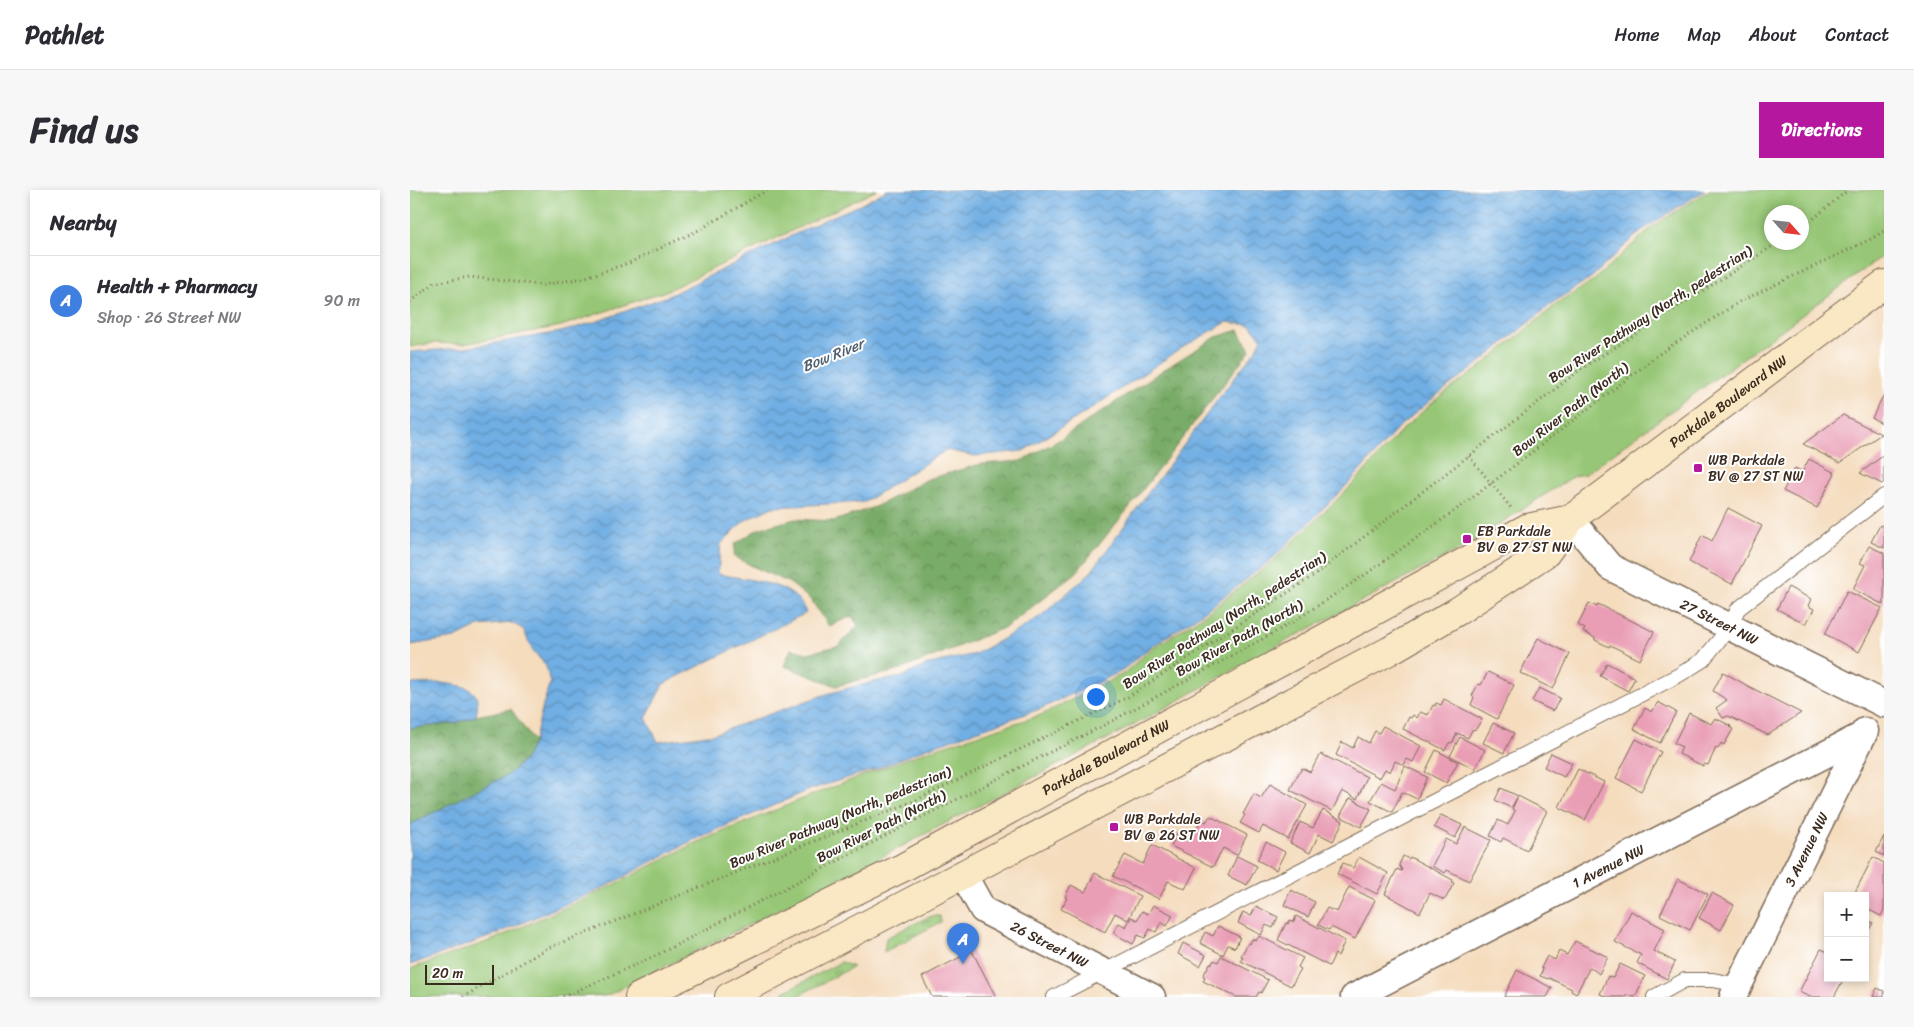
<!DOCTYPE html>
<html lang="en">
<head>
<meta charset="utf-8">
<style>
	:root { --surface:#fff; --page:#f7f7f7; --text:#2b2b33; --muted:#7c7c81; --line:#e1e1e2; --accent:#b5179e }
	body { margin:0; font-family:Sriracha,sans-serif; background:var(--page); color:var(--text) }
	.controls { position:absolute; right:15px; bottom:15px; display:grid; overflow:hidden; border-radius:0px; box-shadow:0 2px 8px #0003 }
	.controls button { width:45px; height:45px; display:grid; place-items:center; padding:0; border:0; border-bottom:1px solid var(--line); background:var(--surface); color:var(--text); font:25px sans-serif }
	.compass { position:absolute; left:1354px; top:15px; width:45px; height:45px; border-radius:50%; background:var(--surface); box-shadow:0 2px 8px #0003; rotate:117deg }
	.scale { position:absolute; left:15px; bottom:12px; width:69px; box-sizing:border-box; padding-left:5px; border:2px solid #3b2a1e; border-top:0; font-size:14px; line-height:18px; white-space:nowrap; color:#3b2a1e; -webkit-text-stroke:4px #fff; paint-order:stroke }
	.you { position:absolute; left:685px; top:506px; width:18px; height:18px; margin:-12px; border:4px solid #fff; border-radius:50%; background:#1a73e8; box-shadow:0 0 0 8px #1a73e833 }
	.badge { display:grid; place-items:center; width:32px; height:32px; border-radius:50%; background:var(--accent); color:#fff; font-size:16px; font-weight:700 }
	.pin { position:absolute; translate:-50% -41px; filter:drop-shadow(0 1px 2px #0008) }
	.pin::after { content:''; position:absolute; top:26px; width:18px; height:15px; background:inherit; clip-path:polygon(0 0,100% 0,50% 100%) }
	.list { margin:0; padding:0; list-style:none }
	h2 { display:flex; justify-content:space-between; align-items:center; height:65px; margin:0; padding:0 20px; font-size:21px }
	h2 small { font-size:16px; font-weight:400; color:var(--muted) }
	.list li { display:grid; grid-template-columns:32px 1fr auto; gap:15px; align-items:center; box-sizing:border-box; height:90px; padding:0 20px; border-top:1px solid var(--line) }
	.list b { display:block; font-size:19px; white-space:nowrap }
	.list p { margin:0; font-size:16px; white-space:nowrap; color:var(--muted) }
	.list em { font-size:16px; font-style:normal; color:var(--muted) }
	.map { position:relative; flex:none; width:1474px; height:807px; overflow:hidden; border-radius:0px }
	header { display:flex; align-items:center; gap:30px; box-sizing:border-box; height:70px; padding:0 25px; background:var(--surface); border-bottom:1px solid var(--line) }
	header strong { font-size:24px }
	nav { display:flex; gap:28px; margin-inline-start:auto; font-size:18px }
	.intro { display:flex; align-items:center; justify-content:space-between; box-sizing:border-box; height:120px; padding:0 30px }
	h1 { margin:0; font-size:35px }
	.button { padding:12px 22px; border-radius:0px; background:var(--accent); color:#fff; font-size:18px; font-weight:700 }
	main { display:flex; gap:30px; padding:0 30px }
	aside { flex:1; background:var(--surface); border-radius:0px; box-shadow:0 2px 8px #0003 }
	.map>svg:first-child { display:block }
	.grass { fill:url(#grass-tufts); stroke:#69784a }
	.forest { fill:url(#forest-crowns); stroke:#5a6b42 }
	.green { fill:#97c776; stroke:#69784a; fill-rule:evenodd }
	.water { fill:url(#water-waves); stroke:#566c80; fill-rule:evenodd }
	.building { fill:#e99eb5 }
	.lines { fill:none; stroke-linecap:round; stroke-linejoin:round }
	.lane-casing { stroke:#7c6856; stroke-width:16 }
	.street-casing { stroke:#7c6856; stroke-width:29 }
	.secondary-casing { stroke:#7c6856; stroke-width:30 }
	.path { stroke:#7c6856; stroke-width:3; stroke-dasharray:1 4; stroke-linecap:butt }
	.lane { stroke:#fff; stroke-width:14 }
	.street { stroke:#fff; stroke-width:26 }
	.secondary { stroke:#fae7c3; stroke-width:28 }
	.poi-dot { fill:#b5179e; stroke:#fff; stroke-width:2 }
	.labels { text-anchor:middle; stroke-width:4; stroke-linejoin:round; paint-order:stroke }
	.street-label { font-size:14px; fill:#3b2a1e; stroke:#fff }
	.poi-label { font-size:14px; fill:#3b2a1e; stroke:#fff; text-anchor:start }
	.water-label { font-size:15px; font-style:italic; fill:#505f6d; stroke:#fff }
</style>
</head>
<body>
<header>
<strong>Pathlet</strong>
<nav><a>Home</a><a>Map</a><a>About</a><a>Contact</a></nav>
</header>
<div class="intro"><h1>Find us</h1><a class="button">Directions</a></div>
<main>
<aside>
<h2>Nearby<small></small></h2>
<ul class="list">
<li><span class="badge" style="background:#3f7fe0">A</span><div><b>Health + Pharmacy</b><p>Shop · 26 Street NW</p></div><em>90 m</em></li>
</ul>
</aside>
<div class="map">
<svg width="1474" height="807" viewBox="0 0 1474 807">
	<defs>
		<pattern id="grass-tufts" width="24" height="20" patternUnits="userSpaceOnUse" patternTransform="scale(1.25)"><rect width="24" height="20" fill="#97c776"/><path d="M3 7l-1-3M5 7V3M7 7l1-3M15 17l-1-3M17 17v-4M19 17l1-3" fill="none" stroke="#7ca260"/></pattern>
		<pattern id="forest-crowns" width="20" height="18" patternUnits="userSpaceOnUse" patternTransform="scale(1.25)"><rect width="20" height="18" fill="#79ac67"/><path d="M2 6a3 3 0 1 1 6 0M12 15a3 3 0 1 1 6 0" fill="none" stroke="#648c54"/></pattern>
		<pattern id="water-waves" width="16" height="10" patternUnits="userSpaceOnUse" patternTransform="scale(1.25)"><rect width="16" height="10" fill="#70aee3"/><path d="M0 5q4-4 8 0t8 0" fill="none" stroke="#5d8eb7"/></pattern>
	</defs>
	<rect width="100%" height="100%" fill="#fff"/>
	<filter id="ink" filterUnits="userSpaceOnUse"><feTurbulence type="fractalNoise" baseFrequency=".02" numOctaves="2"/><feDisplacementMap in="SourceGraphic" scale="10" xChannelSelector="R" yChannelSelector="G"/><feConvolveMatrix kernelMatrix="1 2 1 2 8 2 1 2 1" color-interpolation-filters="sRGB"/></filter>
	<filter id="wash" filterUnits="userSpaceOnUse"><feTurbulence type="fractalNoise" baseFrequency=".0096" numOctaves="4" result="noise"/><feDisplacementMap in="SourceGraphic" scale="20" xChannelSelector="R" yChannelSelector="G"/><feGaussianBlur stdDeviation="1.12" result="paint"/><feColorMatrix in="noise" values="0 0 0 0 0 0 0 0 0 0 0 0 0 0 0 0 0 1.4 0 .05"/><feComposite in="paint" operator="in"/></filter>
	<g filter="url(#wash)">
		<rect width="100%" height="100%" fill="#f4dcbd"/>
		<path class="grass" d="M522,726h8l1,6 -57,30 2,-14 38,-19z
			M431,772l12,5 -57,30h-14l2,-5z"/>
		<path class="forest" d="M829,140l11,20 -122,159 -52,64 -70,54 -106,43 -64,16 -52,-20 7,-17 17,4 30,-7 20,-20 -6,-10 -23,10 -18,-26 -21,-17 -36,-16 -20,-11 1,-12 23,-15 37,-10 39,2 43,-15 51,-27 53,-15 40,-3 40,-22 102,-69 53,-33z
			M101,519l23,33 -9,17 -17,16 -29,14 -69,36v-97l46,-5 20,-7z"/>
		<path class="green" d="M0,0h467l-211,101 -105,35 -97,18 -30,-1 -24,4z
			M1299,0h175v65l-299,219 -11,2 -114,73 -200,106 -111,62 -333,174 -210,105 -196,1v-28l85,-30 111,-50 87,-45 119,-49 115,-44 114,-36 82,-41 26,-23 58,-38 65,-51 81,-78 51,-56 35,-31 40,-29 78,-64 37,-24 58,-53zM1362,22h30v30h-30z"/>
		<path class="water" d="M477,0h818l-64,41 -49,46 -37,24 -78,64 -40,30 -36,30 -51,57 -80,79 -65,50 -58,39 -27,22 -80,37 -113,39 -54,22 -61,19 -119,51 -88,47 -113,49 -82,29v-140l69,-36 29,-14 17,-16 9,-17 9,-37 7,-22 -4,-17 -14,-17 -9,-20 -11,-6 -33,3 -24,12 -45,7v-293l54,-4 97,-16 37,-11 70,-25 158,-77 34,-14zM817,132l23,3 12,14 -6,11 -19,24 -95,127 -51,71 -50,44 -22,14 -44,24 -46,10 -27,13 -30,5 -46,12 -112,40 -56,8 -12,-24 17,-34 143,-71c-10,-32 -60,-33 -88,-39l3,-30 23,-23 28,-14 93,-5 81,-52 29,6 48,-5 60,-37 99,-66z
			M32,493c23,3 41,4 34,33l-20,7 -46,5v-44z"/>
		<g id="blocks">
			<path class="building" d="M1474,204v30l-12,-6z
				M1433,225l38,19 -41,29 -37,-19z
				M1474,265v27l-2,2 -22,-11z
				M1399,269l26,14 -18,35 -34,-17 12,-23 7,4z
				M1318,318l34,18 -30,58 -43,-22 13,-27 10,6z
				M1470,335l4,2v21l-13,-6z
				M1459,356l15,7v52l-31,-16 12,-24 -5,-2z
				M1378,397l23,12 -3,7 6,3 -8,15 -29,-15z
				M1437,401l35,17 -23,44 -34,-18z
				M1179,413l8,4 1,-3 56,28 -14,28 -30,-15 -1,2 -14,-7v-2l-12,-6 2,-3 -7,-4z
				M1128,448l32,16 -17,35 -33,-16z
				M1197,473l28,15 -7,13 -28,-15z
				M1078,482l26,13 -17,34 -26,-14 3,-8 -2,-1 6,-12 3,1z
				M1313,482l25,14 53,27 -33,22 -40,-19 -5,2 -7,-10 11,-8 -14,-9z
				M1129,498l21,10 -7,13 -21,-10z
				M1034,509l38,20 -6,10 -4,1 -4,8 -11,-5 -4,9 -4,1 -4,7 -42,-21 6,-12 2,1 2,-3 4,3 3,-6 8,3 5,-10 2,1 1,-3 5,2z
				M1248,512l18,10 -16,31 -26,-14 11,-21 7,4z
				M1279,523l22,11 4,-6 16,8 -1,1 3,2 -9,16 -3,-2 -3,6 -2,-1 -8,17 -4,-1 -1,2 -24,-12 3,-7 -8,-4z
				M1083,533l21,10 -10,20 -21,-10z
				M973,536l38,20 -8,16 -6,-3 -3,6 -9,-4 -5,11 -5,-3 -5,9 -44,-23 6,-13 11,6 5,-11 11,6 6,-12 4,2z
				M1050,547l25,13 -10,19 -25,-13z
				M1226,549l25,13 -20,39 -25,-13z
				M1026,560l22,12 -12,21 -21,-11z
				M1141,563l21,10 -8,14 -20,-10z
				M911,564l46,23 -10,22 -15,-8 -10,20 -42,-21 9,-18h1l2,-4 8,4z
				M995,576l22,11 -10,22 -15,-7 -10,20 -22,-11 11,-19 14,7z
				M1168,579l26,13 -19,38 -26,-13z
				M860,594l37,21 -19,34 -25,-13 -4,7 -19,-10 5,-8 -2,-1 11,-20 7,4z
				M1091,598l17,8 -7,12 -16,-8z
				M1108,606l29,15 -20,39 -24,-12 -2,4 -11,-6 8,-16 10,5 7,-14 -3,-2z
				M940,608l21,11 -10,18 -21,-11z
				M913,620l20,11 -10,20 -14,-7 -9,19 -20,-10 10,-21 13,6z
				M1031,625l21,10 -7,13 -21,-11z
				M800,626l37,19 -10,20 -14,-7 -10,19 -42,-21 6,-13 5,2 3,-6 9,4 7,-13 5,2z
				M1055,637l26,13 -22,41 -22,-11 -2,3 -13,-7 14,-27 10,5z
				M1474,646v20l-8,-4z
				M856,652l19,10 -9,18 -19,-10z
				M742,655l44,23 -11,21 -17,-8 -9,18 -46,-23 12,-21 18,9z
				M827,666l20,10 -10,19 -19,-9z
				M993,666l6,3 1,-2 43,23 -1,2 2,1 -8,15 -2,2 -14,-7 -10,20 -35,-19 12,-25 4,2 1,-1 -3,-5z
				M949,667l29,16 -11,21 -40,-20 6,-11 10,5z
				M1463,667l11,6v47l-3,6 -16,-8v-12h-12z
				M685,683l45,23 -12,24 -13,-7 -10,19 -44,-23 6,-11 -2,-1 6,-12 14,7z
				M1268,689l30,15 -18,36 -30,-15z
				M939,697l26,13 -20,39 -24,-12 -2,3 -11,-5 9,-17 10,4z
				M881,700l24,12 -7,15 -24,-12z
				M1302,703l22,12 -13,25 -22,-12z
				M743,715l20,10 -6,11 -6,-4 -5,10 -6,-3 -5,9 -7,-3 -5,9 -20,-11 6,-10 7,4 5,-10 6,3 5,-9 6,3z
				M846,716l22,11 -5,11 -7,-3 -5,10 -23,-12 5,-11 8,4z
				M1221,721l34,18 -11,22 21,11 -8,17 -30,-16 4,-8 -26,-13z
				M886,726l49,25 -7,15 -3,-2 -6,12 -51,-26 8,-17 2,1 2,-4 4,2z
				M1455,729l8,4 -8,14z
				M808,736l22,11 -5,11 -7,-3 -5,10 -23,-12 5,-11 8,4z
				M849,746l44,22 -5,9 3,2 -10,17 -50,-25 2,-4 -2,-1 7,-13 2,1 2,-5 4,2z
				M1165,751l33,16 -9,17 -9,-7 -14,27 -5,-3 1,-2 -23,-11 -1,1 -8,-3 3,-7 -2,-1 6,-12 8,4 4,-9 8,4z
				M773,753l23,12 -6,11 -22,-12z
				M1411,759l7,3v26h16l-10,19h-24l-11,-5z
				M562,761l24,46h-64l-10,-20z
				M811,766l47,24 -7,13 -2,-1 -3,5h-20l-33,-16 2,-4 -2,-1 7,-13 2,1 2,-4 4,2z
				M1210,774l25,12 -10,21 -8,-2 -2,2h-18l-7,-3 8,-18 5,2z
				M1107,780l35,18 -5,9h-43z
				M1467,798l7,3v6h-11z"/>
		</g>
	</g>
	<g filter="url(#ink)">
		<use href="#blocks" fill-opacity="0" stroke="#7c6856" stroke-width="1"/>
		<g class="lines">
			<defs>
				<path id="lane" d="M644,807l625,-322 24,-15 26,-32 9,-19 146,-113
					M1244,807l31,-17h28l26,5"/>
				<g id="street">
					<path id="s1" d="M1161,329l39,48 274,137"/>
					<path id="s2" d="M553,684l20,36 169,87"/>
					<path id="s3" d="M944,807l509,-262"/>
					<path id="s4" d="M1323,807l132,-266"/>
				</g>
				<g id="secondary">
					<path id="s5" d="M229,807l263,-129 625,-340 44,-9"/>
					<path id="s6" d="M319,807l660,-346 69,-40 88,-58 25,-34 313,-235"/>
				</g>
			</defs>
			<use href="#lane" class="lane-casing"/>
			<use href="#street" class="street-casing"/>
			<use href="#secondary" class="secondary-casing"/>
			<path class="path" d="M1392,38l46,-38
				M0,112l24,-19 35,-6 73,8 41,-7 46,-15 70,-33 68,-40
				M1059,266l42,52
				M53,807l83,-48 368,-148 214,-104 188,-123 265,-205 198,-127
				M153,807l94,-42 261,-136 192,-97 178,-97 78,-51 101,-72 195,-150 77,-50 132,-63 13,-8"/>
			<use href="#lane" class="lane"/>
			<use href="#street" class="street"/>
			<use href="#secondary" class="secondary"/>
		</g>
	</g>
	<g class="poi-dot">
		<rect x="1283" y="273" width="10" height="10" rx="2.5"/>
		<rect x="1052" y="344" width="10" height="10" rx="2.5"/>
		<rect x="699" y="632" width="10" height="10" rx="2.5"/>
	</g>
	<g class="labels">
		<g class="street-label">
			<text transform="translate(1240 124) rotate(-33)" y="5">Bow River Pathway (North, pedestrian)</text>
			<text dy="5" stroke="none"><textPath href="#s6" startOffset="1169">Parkdale Boulevard NW</textPath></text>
			<text transform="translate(1160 219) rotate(-38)" y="5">Bow River Path (North)</text>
			<text transform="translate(814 430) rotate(-33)" y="5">Bow River Pathway (North, pedestrian)</text>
			<text dy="5" stroke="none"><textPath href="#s1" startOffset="184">27 Street NW</textPath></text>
			<text transform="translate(829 448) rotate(-29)" y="5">Bow River Path (North)</text>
			<text dy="5" stroke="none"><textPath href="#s5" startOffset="525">Parkdale Boulevard NW</textPath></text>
			<text transform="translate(430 627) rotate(-23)" y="5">Bow River Pathway (North, pedestrian)</text>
			<text transform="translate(471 636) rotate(-27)" y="5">Bow River Path (North)</text>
			<text dy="5" stroke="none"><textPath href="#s4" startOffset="165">3 Avenue NW</textPath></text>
			<text dy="5" stroke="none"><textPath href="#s3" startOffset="286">1 Avenue NW</textPath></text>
			<text dy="5" stroke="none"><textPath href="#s2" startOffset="116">26 Street NW</textPath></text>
		</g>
		<g class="poi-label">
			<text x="1298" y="275">WB Parkdale<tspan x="1298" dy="16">BV @ 27 ST NW</tspan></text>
			<text x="1067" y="346">EB Parkdale<tspan x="1067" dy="16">BV @ 27 ST NW</tspan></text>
			<text x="714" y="634">WB Parkdale<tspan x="714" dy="16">BV @ 26 ST NW</tspan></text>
		</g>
		<g class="water-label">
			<text transform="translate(423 165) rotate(-22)" y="5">Bow River</text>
		</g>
	</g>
</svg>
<div class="controls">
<button>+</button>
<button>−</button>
</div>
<svg class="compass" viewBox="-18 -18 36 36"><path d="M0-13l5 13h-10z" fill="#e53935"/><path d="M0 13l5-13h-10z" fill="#7c7c81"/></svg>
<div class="scale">20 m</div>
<div class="you"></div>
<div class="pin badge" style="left:553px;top:774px;background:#3f7fe0">A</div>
</div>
</main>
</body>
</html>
